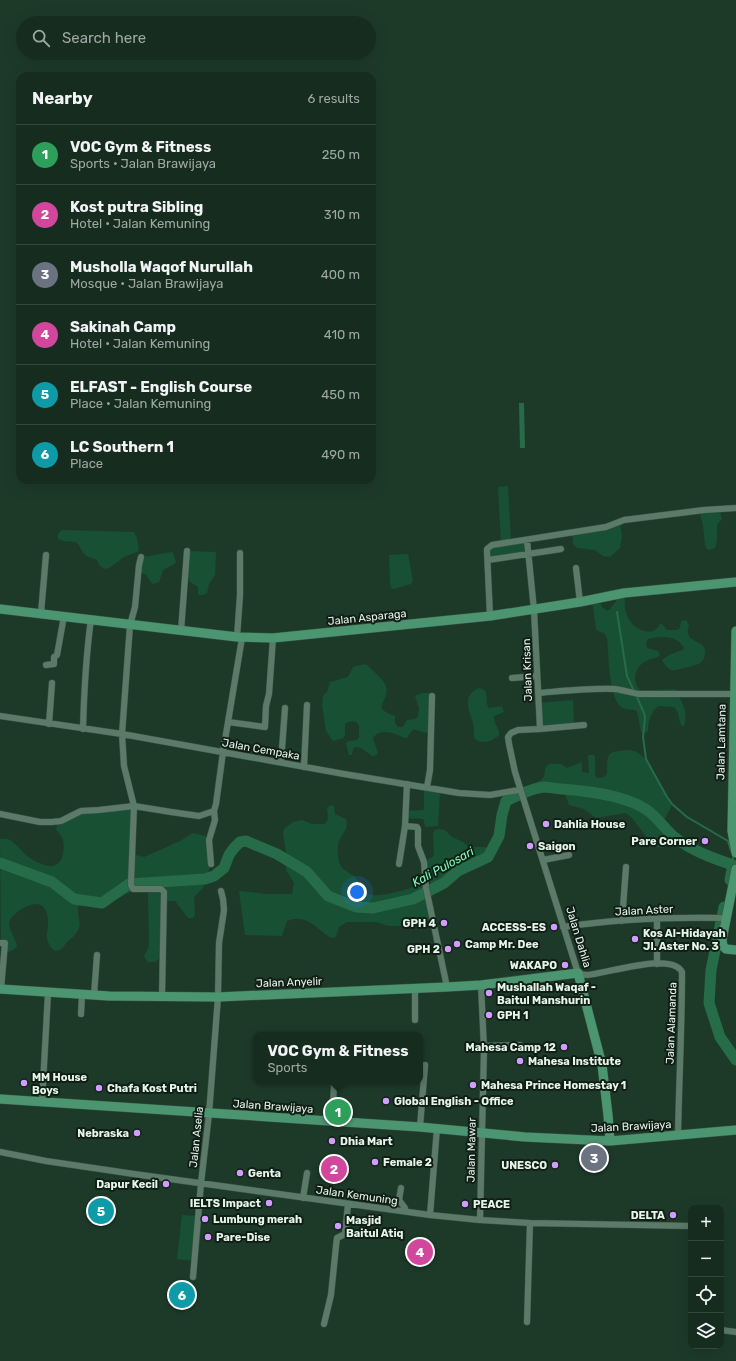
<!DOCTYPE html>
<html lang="en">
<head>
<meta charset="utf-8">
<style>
	:root { --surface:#162c1f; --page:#1f3428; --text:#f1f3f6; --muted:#9ea7a4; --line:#35483d; --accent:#1a73e8 }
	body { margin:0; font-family:Rubik,sans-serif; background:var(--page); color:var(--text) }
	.controls { position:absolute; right:12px; bottom:12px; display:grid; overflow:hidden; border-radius:8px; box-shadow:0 4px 16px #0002 }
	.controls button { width:36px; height:36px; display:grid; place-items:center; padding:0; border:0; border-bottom:1px solid var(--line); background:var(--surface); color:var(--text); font:20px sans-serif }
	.you { position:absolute; left:357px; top:892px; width:14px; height:14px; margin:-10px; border:3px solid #fff; border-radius:50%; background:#1a73e8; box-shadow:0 0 0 6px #1a73e833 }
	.badge { display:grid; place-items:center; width:26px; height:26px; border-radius:50%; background:var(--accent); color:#fff; font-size:13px; font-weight:700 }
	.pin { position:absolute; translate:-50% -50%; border:2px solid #fff; box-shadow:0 1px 4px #0006 }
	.popup { position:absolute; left:253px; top:1032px; width:170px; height:52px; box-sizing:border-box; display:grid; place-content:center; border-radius:8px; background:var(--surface); filter:drop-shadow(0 1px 3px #0005); font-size:13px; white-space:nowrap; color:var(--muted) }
	.popup b { font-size:15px; color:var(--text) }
	.popup::after { content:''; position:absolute; left:50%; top:100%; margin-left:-8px; border:8px solid transparent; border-top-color:var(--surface) }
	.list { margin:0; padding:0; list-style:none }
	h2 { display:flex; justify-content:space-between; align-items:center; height:52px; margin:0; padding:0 16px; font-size:17px }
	h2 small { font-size:13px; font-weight:400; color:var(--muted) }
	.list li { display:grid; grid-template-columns:26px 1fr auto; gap:12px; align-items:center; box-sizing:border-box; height:60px; padding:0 16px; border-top:1px solid var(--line) }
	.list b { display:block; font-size:15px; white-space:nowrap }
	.list p { margin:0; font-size:13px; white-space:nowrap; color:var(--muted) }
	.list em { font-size:13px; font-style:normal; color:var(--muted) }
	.icon { flex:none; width:22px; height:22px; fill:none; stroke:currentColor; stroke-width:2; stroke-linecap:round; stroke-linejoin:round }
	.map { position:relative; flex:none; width:736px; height:1361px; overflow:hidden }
	.search { position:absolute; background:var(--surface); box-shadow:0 4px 16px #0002; left:16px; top:16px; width:360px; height:44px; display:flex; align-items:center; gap:10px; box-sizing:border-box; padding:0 14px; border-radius:22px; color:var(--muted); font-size:15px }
	.panel { position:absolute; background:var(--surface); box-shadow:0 4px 16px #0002; left:16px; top:72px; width:360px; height:412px; border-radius:12px }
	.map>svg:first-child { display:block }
	.green { fill:#185033 }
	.water { fill:#266c48 }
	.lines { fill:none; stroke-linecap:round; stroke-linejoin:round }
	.stream { stroke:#266c48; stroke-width:2 }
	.river { stroke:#266c48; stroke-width:11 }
	.street-casing { stroke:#3a5446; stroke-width:7 }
	.secondary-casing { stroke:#3a5446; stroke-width:10 }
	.street { stroke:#5b7a67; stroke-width:6 }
	.secondary { stroke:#4c9571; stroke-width:9 }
	.poi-dot { fill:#d09dfe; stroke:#111e16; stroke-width:1.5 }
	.labels { text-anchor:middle; stroke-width:4; stroke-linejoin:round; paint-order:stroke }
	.street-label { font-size:11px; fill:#e4f5ea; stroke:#111e16 }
	.poi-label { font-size:11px; font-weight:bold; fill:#e4f5ea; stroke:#111e16; text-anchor:start }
	.water-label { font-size:12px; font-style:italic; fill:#81fab8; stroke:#111e16 }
</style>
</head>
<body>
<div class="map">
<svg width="736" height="1361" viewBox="0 0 736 1361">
	<rect width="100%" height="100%" fill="#1d3a29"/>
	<path class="green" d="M508,486l3,56 16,-2 1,14 -40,6 1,-13 12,-4 -3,-56z
		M719,509l3,10 -5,6v15l-2,8 -6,2 -2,-1 -2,-4 -2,-20 -4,-14z
		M620,522l2,14 -2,12 -10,9 -7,-1 -8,-6 -18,-2 -4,-4 -1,-12z
		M62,530l72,2 3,6 2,13 -15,6 -15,11 -5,1 -5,-4 -2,-5c-3,-2 -7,-2 -10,-4 -6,-3 -6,-10 -11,-14l-12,-1 -6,-2v-5z
		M187,551l29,1 -1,23 -6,9 -2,9 -4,2h-4l-1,-1v-7l-8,-5 -3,-7z
		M172,552l2,3 2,8 -13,7 -4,12 -6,2 -8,-10 -7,-2 5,-15z
		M408,554l5,27 -2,3 -17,5 -3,-1 -1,-6 -1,-27z
		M620,596l4,1c2,4 0,7 1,12 2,10 9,20 20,22 8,2 11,-1 15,-7h2l5,6h10l3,-2 1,-7 5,-1 3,5c-6,20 15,13 16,26 1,14 -12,15 -22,17 -4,1 -8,3 -12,2 -4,-2 -7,-6 -9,-10 5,-5 14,-8 21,-10l1,-2c-7,-13 -22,-12 -36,-9l-2,4 1,5 11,3 2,4c-4,4 -8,3 -12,5 -13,5 -17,21 -8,30h18l16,-1 2,1c5,11 13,22 8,36h-2c-4,-6 -2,-14 -8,-19l-16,-1c-7,6 -10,15 -10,25l-4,3 -3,-2 -4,-21c-5,-3 -9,0 -14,-3 -15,-7 -14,-55 -16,-70l-3,-5 -6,-2 -2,-2 -4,-29 8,1 2,6 5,4 3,-2z
		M364,664l3,1c7,8 23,17 19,29 -1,6 -5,9 -4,15l5,4 8,3v7l3,4c7,1 6,-3 9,-7l8,-1 3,-3 1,-8 -4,-12 7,-3h10c8,9 -1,28 -3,40l-7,-1 -8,-3 -4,4 -3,5h-2c-10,-4 -24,-11 -32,0l5,15 -3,3h-3l-11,-8 -6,-1 -2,2 -1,6h-3l-3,-12 3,-2 8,-1 2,-3v-12l-3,-3 -3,-1 -8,2v12l-2,3 -10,3 -7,-10 -4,-26 1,-9 4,-4 3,-10 18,-5 5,-10z
		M478,688c14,2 5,11 11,20l13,-2 2,6 -10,4c-1,8 6,12 5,19 -6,6 -15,9 -23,5 -3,-4 -2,-7 -2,-12 -2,-15 -15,-29 4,-40z
		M573,700l1,25 -34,4 -2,-26z
		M630,750l7,2 9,7 21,38 5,7 -2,5 -8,15 13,14c-7,8 -12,14 -23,6l-20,-26 -6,-5 -30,5 -12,-9 -15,-4 -4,-11 -2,-2 -6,-1 -23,1 -5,-3 1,-4c10,-4 15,-4 15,-17l4,-4h12l6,4 15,-6v10l7,1 -1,-18h6l1,2v19l2,2 7,-1 3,-3c0,-23 0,-22 23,-24z
		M424,787l16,3 -2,36 -13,1 -1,-6 -1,-2 -18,-1 1,-7 16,-1 2,-1z
		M332,805l2,1 1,8 11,5c4,11 -8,17 -8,28 -1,8 0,18 7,23 3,3 7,4 10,7 4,4 5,11 10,15 10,9 44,-4 57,-7l4,3 7,32 -35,6h-9l-13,-4h-29l-8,5 -3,10 -5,1c-15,-9 -24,-25 -44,-17l-5,15 -37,-1 -6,-44 28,3h25l2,-11 -8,-13v-18l-3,-18 1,-5 9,-7 9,-2 10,4h13l3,-5 -1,-11 2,-2z
		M134,806l-1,43 3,6 8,2 36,-16 13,-8 12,3 4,4 2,24 -8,24 -9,9 1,18 -2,3h-5l-13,-17h-7l-4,2 -4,53c-2,6 -6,6 -12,6l-4,-5 1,-3 3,-5 1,-7 -1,-47 -1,-4 -10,-2 -21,10 -14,4 -20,-3c-9,13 0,17 -3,28 -2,6 -7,10 -12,14 -4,5 -5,9 -12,9 -4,-3 -7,-7 -8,-13 -1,-4 1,-8 1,-12 1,-12 -3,-26 -18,-21 -6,2 -14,7 -18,12 -8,9 4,20 5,29 -4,5 -10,7 -16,7l-1,-114c13,-2 16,7 25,15 6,6 16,11 25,12 13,1 15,-16 13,-26 -1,-4 -4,-7 -7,-10l1,-5 4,-4 15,-8z
		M439,829l6,1 7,7 11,5 5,4c-1,6 -9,7 -13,11v3l2,1 10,-2c4,-8 1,-13 13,-12 4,0 7,0 10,2l1,3 -3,5 -30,14 -21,16 -9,-6 -2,-21 5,-2 3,-3 -1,-22 2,-3z
		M182,1215l15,1 -4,45 -16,-2z"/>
	<path class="water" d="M519,403h5l1,45h-5z"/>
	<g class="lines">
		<path class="stream" d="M617,612l10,64 7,15
			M636,695l8,18 1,5 -2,19 3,22 21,38 5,7 15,13 41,24 3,10
			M733,855v10"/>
		<path class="river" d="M0,863l52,19 22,17 28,4 27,-19 76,-5 9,-3 10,-8 5,-13 5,-7 6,-6 6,-1 31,13 30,18 21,24 28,11 17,1 40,-9 31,-16 14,-12 30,-14 11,-21 3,-21 4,-14c10,-5 27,-13 38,-14 5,0 12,2 18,2 26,2 63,6 85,21 10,7 17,18 26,26 17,14 39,22 60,29l-3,15
			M724,907l-13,63 -2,33 11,34 16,23"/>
		<defs>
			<path id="street" d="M527,540l7,70 6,119 -22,1 -7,3 -3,4 1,7 6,28 63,201c2,1 6,2 9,2 19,-1 84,-24 95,-3 0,55 -3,109 -4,164
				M488,560l73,-11
				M576,568l4,34
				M41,613l5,-58
				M490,616l-3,-64v-3l5,-4 114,-18 18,-7 80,-10 32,-2
				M181,631l6,-80
				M237,637l3,-42v-42
				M46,665l8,-1v-7l3,-2 7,-39
				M512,678l25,-2
				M538,693c25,-2 52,-5 77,-4 9,1 16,4 24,5h95
				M0,716l122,18 222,40 115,19 31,2 29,-5
				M228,722l37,5 1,-21 3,-12 4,-56
				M49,724l3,-41
				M83,729c1,-37 3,-73 8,-110
				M540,729l44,-4
				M281,762l4,-54
				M304,767l3,-62
				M427,787l3,-17 2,-74
				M0,814l40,8h12l9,-1 20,-10 18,-1 35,-4 37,6 28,4 15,-5 2,-7 7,-52 19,-114
				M405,826l12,1 1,2v17l6,16 2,26 21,99
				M543,860l26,-5
				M211,864l-2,-24 6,-20 -1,-9
				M399,864l6,-38 2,-42
				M131,882l3,-76 -10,-40 -2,-32 8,-109 5,-18 4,-42 2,-8
				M131,885l2,4h28l3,3 -2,105
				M657,919v45
				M622,921l4,-54
				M563,927c54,-8 109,-10 163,-9
				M0,943h5l-4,46
				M94,995l3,-40
				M81,1014l1,-19
				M415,1020v-31
				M484,1046l36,-1
				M42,1102l6,-109
				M332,1122l2,-36
				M420,1127l5,-62
				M0,1152l46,9 88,13 296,41 50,5 50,3 161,3
				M401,1188l-2,12 6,8v3
				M303,1198l4,-25
				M430,1215l7,-87
				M480,1220l4,-171 -3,-64
				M193,1277l8,-94 8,-69 9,-117 1,-54 5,-33 -1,-11 -2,-8
				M527,1322l3,-99
				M324,1324l7,-29 5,-49 1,-8 8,-4 3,-30
				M721,1330l15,2"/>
			<path id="secondary" d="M0,609l237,28 36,1 217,-22 90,-14 44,-9 112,-11
				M736,631l-4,200 4,22
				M736,869l-14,71 1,6 3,3 10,1
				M0,989l109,7 109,1 229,-10 34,-2 97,-12 24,92 6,50 2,26
				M0,1099l420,28 105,10 85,4 126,-11"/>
		</defs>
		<use href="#street" class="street-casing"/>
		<use href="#secondary" class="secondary-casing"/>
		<use href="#street" class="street"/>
		<use href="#secondary" class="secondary"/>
	</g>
	<g class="poi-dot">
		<circle cx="546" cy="824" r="4"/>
		<circle cx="705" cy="841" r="4"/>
		<circle cx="530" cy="846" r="4"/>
		<circle cx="444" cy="923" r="4"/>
		<circle cx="554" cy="927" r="4"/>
		<circle cx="635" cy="939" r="4"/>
		<circle cx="457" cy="944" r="4"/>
		<circle cx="448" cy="949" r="4"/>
		<circle cx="565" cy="965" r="4"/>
		<circle cx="489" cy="993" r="4"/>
		<circle cx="489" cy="1015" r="4"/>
		<circle cx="564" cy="1047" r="4"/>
		<circle cx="520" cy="1061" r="4"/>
		<circle cx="24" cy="1083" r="4"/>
		<circle cx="473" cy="1085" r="4"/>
		<circle cx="99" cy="1088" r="4"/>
		<circle cx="386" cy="1101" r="4"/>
		<circle cx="137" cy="1133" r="4"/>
		<circle cx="332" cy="1141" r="4"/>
		<circle cx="375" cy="1162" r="4"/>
		<circle cx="555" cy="1165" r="4"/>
		<circle cx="240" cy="1173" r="4"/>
		<circle cx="166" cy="1184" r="4"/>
		<circle cx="269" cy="1203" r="4"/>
		<circle cx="465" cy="1204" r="4"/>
		<circle cx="673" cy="1215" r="4"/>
		<circle cx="205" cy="1219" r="4"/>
		<circle cx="338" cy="1226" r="4"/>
		<circle cx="208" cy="1237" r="4"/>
	</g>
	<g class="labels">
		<g class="street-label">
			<text transform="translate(367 617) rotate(-6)" y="4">Jalan Asparaga</text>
			<text transform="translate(527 670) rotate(-92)" y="4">Jalan Krisan</text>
			<text transform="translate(721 742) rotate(-89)" y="4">Jalan Lamtana</text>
			<text transform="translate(261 749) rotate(10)" y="4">Jalan Cempaka</text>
			<text transform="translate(644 910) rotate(-3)" y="4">Jalan Aster</text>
			<text transform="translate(579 937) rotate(73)" y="4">Jalan Dahlia</text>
			<text transform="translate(289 982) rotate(-2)" y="4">Jalan Anyelir</text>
			<text transform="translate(671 1023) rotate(-88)" y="4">Jalan Alamanda</text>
			<text transform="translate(273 1106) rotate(4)" y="4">Jalan Brawijaya</text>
			<text transform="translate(631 1126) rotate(-3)" y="4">Jalan Brawijaya</text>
			<text transform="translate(196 1137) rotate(-84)" y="4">Jalan Aselia</text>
			<text transform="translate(471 1150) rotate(-89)" y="4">Jalan Mawar</text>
			<text transform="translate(357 1195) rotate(8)" y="4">Jalan Kemuning</text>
		</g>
		<g class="poi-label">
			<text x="554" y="828">Dahlia House</text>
			<text x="697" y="845" text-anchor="end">Pare Corner</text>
			<text x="538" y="850">Saigon</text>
			<text x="436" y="927" text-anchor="end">GPH 4</text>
			<text x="546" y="931" text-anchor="end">ACCESS-ES</text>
			<text x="643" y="937">Kos Al-Hidayah<tspan x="643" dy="13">Jl. Aster No. 3</tspan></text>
			<text x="465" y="948">Camp Mr. Dee</text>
			<text x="440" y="953" text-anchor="end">GPH 2</text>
			<text x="557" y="969" text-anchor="end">WAKAPO</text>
			<text x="497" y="991">Mushallah Waqaf -<tspan x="497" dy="13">Baitul Manshurin</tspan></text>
			<text x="497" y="1019">GPH 1</text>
			<text x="556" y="1051" text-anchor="end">Mahesa Camp 12</text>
			<text x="528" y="1065">Mahesa Institute</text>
			<text x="32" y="1081">MM House<tspan x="32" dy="13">Boys</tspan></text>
			<text x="481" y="1089">Mahesa Prince Homestay 1</text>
			<text x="107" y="1092">Chafa Kost Putri</text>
			<text x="394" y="1105">Global English - Office</text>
			<text x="129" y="1137" text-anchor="end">Nebraska</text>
			<text x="340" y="1145">Dhia Mart</text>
			<text x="383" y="1166">Female 2</text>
			<text x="547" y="1169" text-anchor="end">UNESCO</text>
			<text x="248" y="1177">Genta</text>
			<text x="158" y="1188" text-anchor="end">Dapur Kecil</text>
			<text x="261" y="1207" text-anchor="end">IELTS Impact</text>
			<text x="473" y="1208">PEACE</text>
			<text x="665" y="1219" text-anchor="end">DELTA</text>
			<text x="213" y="1223">Lumbung merah</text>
			<text x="346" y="1224">Masjid<tspan x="346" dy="13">Baitul Atiq</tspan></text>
			<text x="216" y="1241">Pare-Dise</text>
		</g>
		<g class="water-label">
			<text transform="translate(443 867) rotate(-29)" y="4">Kali Pulosari</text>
		</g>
	</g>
</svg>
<div class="controls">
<button>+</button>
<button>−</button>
<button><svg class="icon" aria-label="locate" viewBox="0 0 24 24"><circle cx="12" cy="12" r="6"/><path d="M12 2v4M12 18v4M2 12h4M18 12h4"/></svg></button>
<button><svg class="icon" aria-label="layers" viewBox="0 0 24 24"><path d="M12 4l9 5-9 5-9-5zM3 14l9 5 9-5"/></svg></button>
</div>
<div class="you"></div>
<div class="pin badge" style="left:338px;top:1112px;background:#2e9e5b">1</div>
<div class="popup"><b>VOC Gym &amp; Fitness</b>Sports</div>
<div class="pin badge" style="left:334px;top:1169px;background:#d1479c">2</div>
<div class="pin badge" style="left:594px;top:1158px;background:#6b7280">3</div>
<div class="pin badge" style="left:420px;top:1252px;background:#d1479c">4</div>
<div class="pin badge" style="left:101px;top:1211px;background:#0f9aa8">5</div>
<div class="pin badge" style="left:182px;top:1295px;background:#0f9aa8">6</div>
<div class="search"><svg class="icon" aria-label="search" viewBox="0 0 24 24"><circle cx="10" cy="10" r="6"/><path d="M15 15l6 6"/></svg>Search here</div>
<section class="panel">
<h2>Nearby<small>6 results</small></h2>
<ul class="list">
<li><span class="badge" style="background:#2e9e5b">1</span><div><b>VOC Gym &amp; Fitness</b><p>Sports · Jalan Brawijaya</p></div><em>250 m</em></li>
<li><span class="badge" style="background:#d1479c">2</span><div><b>Kost putra Sibling</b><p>Hotel · Jalan Kemuning</p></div><em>310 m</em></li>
<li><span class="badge" style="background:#6b7280">3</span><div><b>Musholla Waqof Nurullah</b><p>Mosque · Jalan Brawijaya</p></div><em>400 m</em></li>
<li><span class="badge" style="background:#d1479c">4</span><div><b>Sakinah Camp</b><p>Hotel · Jalan Kemuning</p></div><em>410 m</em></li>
<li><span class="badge" style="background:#0f9aa8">5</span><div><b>ELFAST - English Course</b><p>Place · Jalan Kemuning</p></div><em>450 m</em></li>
<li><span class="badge" style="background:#0f9aa8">6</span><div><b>LC Southern 1</b><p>Place</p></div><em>490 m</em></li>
</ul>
</section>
</div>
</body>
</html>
